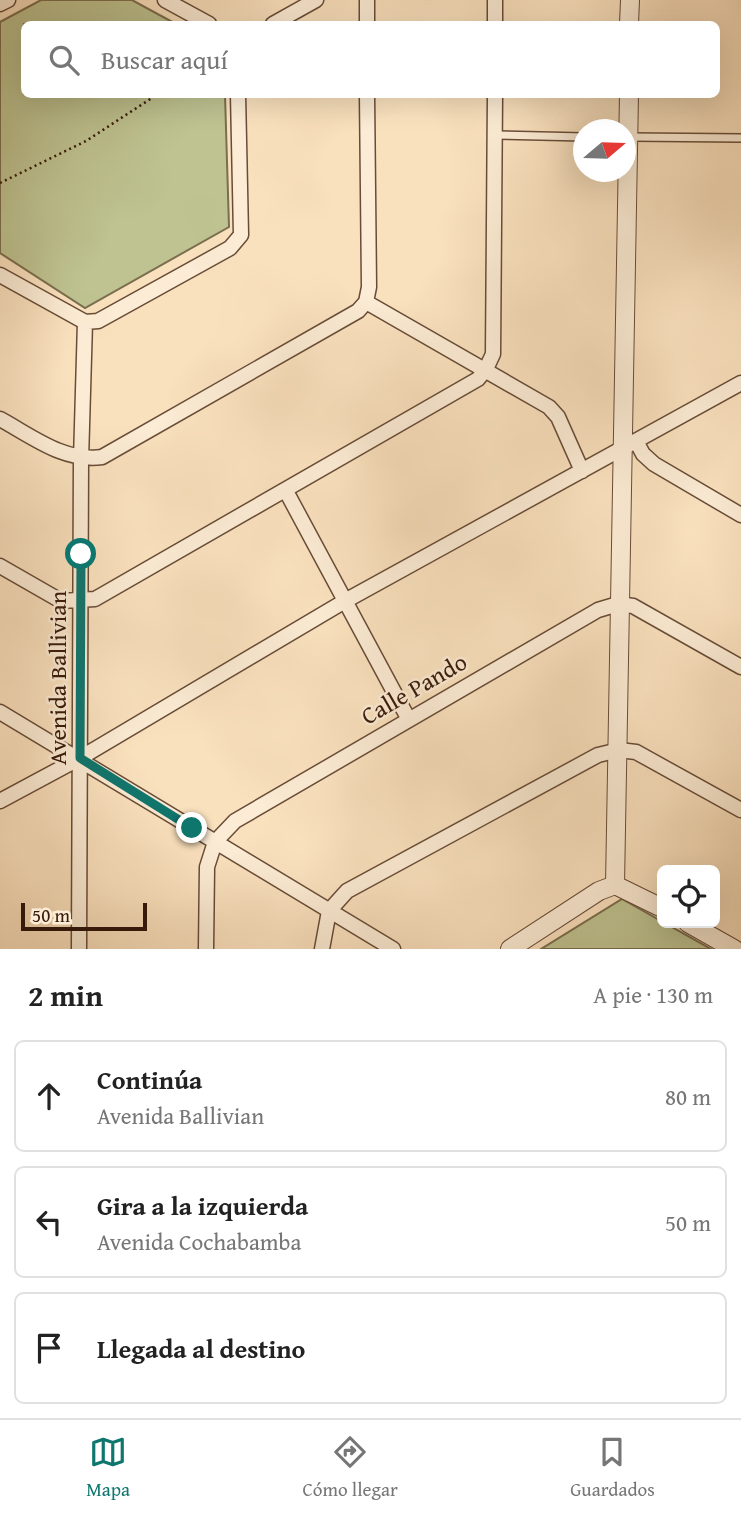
<!DOCTYPE html>
<html lang="es">
<head>
<meta charset="utf-8">
<style>
	:root { --surface:#fff; --page:#f6f6f6; --text:#222; --muted:#767676; --line:#e0e0e0; --accent:#0f766e }
	body { margin:0; font-family:"Gentium Book Plus",serif; background:var(--page); color:var(--text) }
	.controls { position:absolute; right:21px; bottom:21px; display:grid; overflow:hidden; border-radius:10px; box-shadow:0 7px 28px #0002 }
	.controls button { width:63px; height:63px; display:grid; place-items:center; padding:0; border:0; border-bottom:2px solid var(--line); background:var(--surface); color:var(--text); font:35px sans-serif }
	.compass { position:absolute; left:573px; top:119px; width:63px; height:63px; border-radius:50%; background:var(--surface); box-shadow:0 7px 28px #0002; rotate:71deg }
	.scale { position:absolute; left:21px; bottom:18px; width:126px; box-sizing:border-box; padding-left:7px; border:4px solid #381a0a; border-top:0; font-size:19px; line-height:24px; white-space:nowrap; color:#381a0a; -webkit-text-stroke:5px #fcecd5; paint-order:stroke }
	.stop { position:absolute; width:21px; height:21px; margin:-16px; border:5px solid #0f766e; border-radius:50%; background:#fff }
	.stop.end { background:#0f766e; border-color:#fff; box-shadow:0 2px 7px #0008 }
	.list { margin:0; padding:0; list-style:none }
	h2 { display:flex; justify-content:space-between; align-items:center; height:91px; margin:0; padding:0 28px; font-size:30px }
	h2 small { font-size:23px; font-weight:400; color:var(--muted) }
	.list li { display:grid; grid-template-columns:46px 1fr auto; gap:21px; align-items:center; box-sizing:border-box; height:112px; margin:0 14px 14px; padding:0 14px; border:2px solid var(--line); border-radius:10px }
	.list b { display:block; font-size:26px; white-space:nowrap }
	.list p { margin:0; font-size:23px; white-space:nowrap; color:var(--muted) }
	.list em { font-size:23px; font-style:normal; color:var(--muted) }
	.icon { flex:none; width:38px; height:38px; fill:none; stroke:currentColor; stroke-width:2; stroke-linecap:round; stroke-linejoin:round }
	.map { position:relative; flex:none; width:741px; height:949px; overflow:hidden }
	.search { position:absolute; background:var(--surface); box-shadow:0 7px 28px #0002; left:21px; right:21px; top:21px; height:77px; display:flex; align-items:center; gap:18px; box-sizing:border-box; padding:0 24px; border-radius:10px; color:var(--muted); font-size:26px }
	.sheet { height:469px; background:var(--surface) }
	nav { display:flex; justify-content:space-around; align-items:center; box-sizing:border-box; height:98px; border-top:2px solid var(--line); background:var(--surface); font-size:19px; color:var(--muted) }
	nav a { display:grid; justify-items:center; gap:4px }
	nav .on { color:var(--accent) }
	.map>svg:first-child { display:block }
	.green { fill:#bec391; stroke:#7b6e4e; stroke-width:2 }
	.lines { fill:none; stroke-linecap:round; stroke-linejoin:round }
	.service-casing { stroke:#684c37; stroke-width:10 }
	.minor-casing { stroke:#684c37; stroke-width:17 }
	.tertiary-casing { stroke:#684c37; stroke-width:20 }
	.path { stroke:#381a0a; stroke-width:2.5; stroke-dasharray:2 3.5; stroke-linecap:butt }
	.service { stroke:#fcecd5; stroke-width:7 }
	.minor { stroke:#fcecd5; stroke-width:14 }
	.tertiary { stroke:#fcecd5; stroke-width:18 }
	.route { stroke:#0f766e; stroke-width:9 }
	.labels { text-anchor:middle; stroke-width:5; stroke-linejoin:round; paint-order:stroke }
	.street-label { font-size:24px; fill:#381a0a; stroke:#fcecd5 }
</style>
</head>
<body>
<div class="map">
<svg width="741" height="949" viewBox="0 0 741 949">
	<rect width="100%" height="100%" fill="#fae1be"/>
	<filter id="stains"><feTurbulence type="fractalNoise" baseFrequency=".00286" numOctaves="4"/><feColorMatrix values="0 0 0 0 .2 0 0 0 0 .09 0 0 0 0 .02 0 0 0 .5 -.17"/></filter>
	<radialGradient id="worn" r=".72"><stop offset=".6" stop-color="#630" stop-opacity="0"/><stop offset="1" stop-color="#630" stop-opacity=".3"/></radialGradient>
	<path class="green" d="M41,0h91l44,24h-152v70l201,1 4,132 -144,81 -85,-55v-231z
		M622,899l89,50h-170z"/>
	<g class="lines">
		<defs>
			<path id="service" d="M495,135l89,2
				M630,137l111,1"/>
			<path id="minor" d="M165,0l44,24
				M367,0v24
				M495,0v24
				M0,4l8,-4
				M273,24l43,-24
				M0,275l85,47 13,-1 132,-73 11,-13 -3,-141
				M366,302l183,105 9,10 24,54
				M0,419c33,18 64,43 102,38l256,-146 8,-9 3,-15 -2,-193
				M636,441l7,13 11,10 87,51
				M286,491l122,227
				M0,566l61,35 34,-2 383,-220 8,-10 7,-15 2,-260
				M0,712l393,237
				M0,801l80,-43 265,-157 396,-218
				M79,949l2,-489 4,-138
				M206,949l1,-82 8,-25 20,-21 363,-211 20,-6 15,2 108,61
				M322,949l7,-38 18,-20 251,-136 21,-5 17,2 105,58"/>
			<path id="tertiary" d="M629,24l1,-24
				M615,885l14,-791
				M688,923l46,26
				M510,949l89,-58 16,-6 47,23"/>
		</defs>
		<use href="#service" class="service-casing"/>
		<use href="#minor" class="minor-casing"/>
		<use href="#tertiary" class="tertiary-casing"/>
		<path class="path" d="M0,183l86,-42 72,-47"/>
		<use href="#service" class="service"/>
		<use href="#minor" class="minor"/>
		<use href="#tertiary" class="tertiary"/>
	</g>
	<g class="lines">
		<path class="route" d="M81,554l-1,204 112,70"/>
	</g>
	<g class="labels">
		<g class="street-label">
			<text transform="translate(58 678) rotate(-90)" y="8">Avenida Ballivian</text>
			<text transform="translate(414 689) rotate(-30)" y="8">Calle Pando</text>
		</g>
	</g>
	<rect width="100%" height="100%" filter="url(#stains)"/>
	<rect width="100%" height="100%" fill="url(#worn)"/>
</svg>
<div class="controls">
<button><svg class="icon" aria-label="locate" viewBox="0 0 24 24"><circle cx="12" cy="12" r="6"/><path d="M12 2v4M12 18v4M2 12h4M18 12h4"/></svg></button>
</div>
<svg class="compass" viewBox="-18 -18 36 36"><path d="M0-13l5 13h-10z" fill="#e53935"/><path d="M0 13l5-13h-10z" fill="#767676"/></svg>
<div class="scale">50 m</div>
<div class="stop" style="left:81px;top:554px"></div>
<div class="stop end" style="left:192px;top:828px"></div>
<div class="search"><svg class="icon" aria-label="search" viewBox="0 0 24 24"><circle cx="10" cy="10" r="6"/><path d="M15 15l6 6"/></svg>Buscar aquí</div>
</div>
<section class="sheet">
<h2>2 min<small>A pie · 130 m</small></h2>
<ul class="list">
<li><svg class="icon" aria-label="ahead" viewBox="0 0 24 24"><path d="M12 20V5M6 11l6-6 6 6"/></svg><div><b>Continúa</b><p>Avenida Ballivian</p></div><em>80 m</em></li>
<li><svg class="icon" aria-label="left" viewBox="0 0 24 24"><path d="M17 20v-9H6M10 6l-5 5 5 5"/></svg><div><b>Gira a la izquierda</b><p>Avenida Cochabamba</p></div><em>50 m</em></li>
<li><svg class="icon" aria-label="arrive" viewBox="0 0 24 24"><path d="M6 21V4h12l-3 4 3 4H6"/></svg><div><b>Llegada al destino</b></div></li>
</ul>
</section>
<nav>
<a class="on"><svg class="icon" aria-label="map" viewBox="0 0 24 24"><path d="M3 6l6-2 6 2 6-2v14l-6 2-6-2-6 2zM9 4v14M15 6v14"/></svg>Mapa</a>
<a><svg class="icon" aria-label="directions" viewBox="0 0 24 24"><path d="M12 3l9 9-9 9-9-9zM9 14v-3h6M13 9l2 2-2 2"/></svg>Cómo llegar</a>
<a><svg class="icon" aria-label="saved" viewBox="0 0 24 24"><path d="M7 4h10v16l-5-4-5 4z"/></svg>Guardados</a>
</nav>
</body>
</html>
